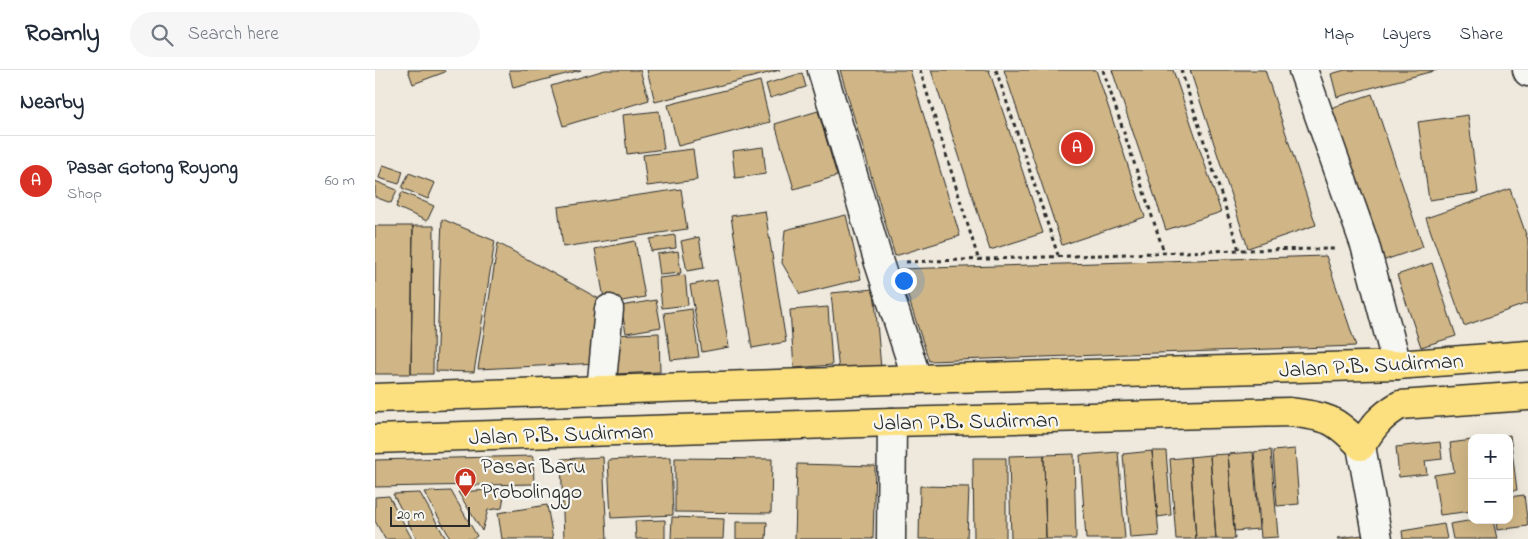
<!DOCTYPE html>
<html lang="en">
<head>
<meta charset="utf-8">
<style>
	:root { --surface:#fff; --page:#f6f6f7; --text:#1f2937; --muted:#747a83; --line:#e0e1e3; --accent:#d93025 }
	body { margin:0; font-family:"Indie Flower",sans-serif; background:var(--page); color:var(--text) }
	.controls { position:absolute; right:15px; bottom:15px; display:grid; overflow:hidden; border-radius:10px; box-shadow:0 5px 20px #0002 }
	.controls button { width:45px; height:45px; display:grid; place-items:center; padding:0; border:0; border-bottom:1px solid var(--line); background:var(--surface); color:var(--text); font:25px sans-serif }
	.scale { position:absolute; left:15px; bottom:12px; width:80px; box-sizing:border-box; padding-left:5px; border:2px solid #2b2b2b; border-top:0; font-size:14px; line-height:18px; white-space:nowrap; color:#2b2b2b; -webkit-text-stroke:4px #f6f6f2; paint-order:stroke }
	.you { position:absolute; left:528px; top:210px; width:18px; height:18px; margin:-12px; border:4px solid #fff; border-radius:50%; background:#1a73e8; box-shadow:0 0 0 8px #1a73e833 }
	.badge { display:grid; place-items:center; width:32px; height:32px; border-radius:50%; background:var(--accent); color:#fff; font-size:16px; font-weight:700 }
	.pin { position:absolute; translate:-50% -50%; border:2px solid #fff; box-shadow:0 1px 5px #0006 }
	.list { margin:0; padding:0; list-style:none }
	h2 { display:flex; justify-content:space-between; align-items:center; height:65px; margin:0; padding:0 20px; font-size:21px }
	h2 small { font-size:16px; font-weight:400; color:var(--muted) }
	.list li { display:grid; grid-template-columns:32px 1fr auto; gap:15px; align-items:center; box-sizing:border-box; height:90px; padding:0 20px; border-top:1px solid var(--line) }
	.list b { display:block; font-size:19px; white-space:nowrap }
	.list p { margin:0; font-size:16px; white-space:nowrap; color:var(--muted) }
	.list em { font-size:16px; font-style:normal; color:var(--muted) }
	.icon { flex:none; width:28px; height:28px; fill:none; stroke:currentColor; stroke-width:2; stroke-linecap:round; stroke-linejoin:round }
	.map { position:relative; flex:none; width:1153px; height:469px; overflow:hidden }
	header { display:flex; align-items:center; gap:30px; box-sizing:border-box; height:70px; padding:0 25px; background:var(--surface); border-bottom:1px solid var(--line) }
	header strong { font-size:24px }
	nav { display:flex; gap:28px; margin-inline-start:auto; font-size:18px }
	.search { width:350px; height:45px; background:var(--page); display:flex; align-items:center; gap:12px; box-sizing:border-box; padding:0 18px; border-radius:28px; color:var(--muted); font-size:19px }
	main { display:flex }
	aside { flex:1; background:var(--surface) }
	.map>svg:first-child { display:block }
	.building { fill:#d0b686; stroke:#2b2b2b }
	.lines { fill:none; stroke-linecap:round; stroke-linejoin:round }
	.minor-casing { stroke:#2b2b2b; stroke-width:31 }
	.tertiary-casing { stroke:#2b2b2b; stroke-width:31 }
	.secondary-casing { stroke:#2b2b2b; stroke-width:31 }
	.primary-casing { stroke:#2b2b2b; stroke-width:31 }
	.path { stroke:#2b2b2b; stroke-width:3; stroke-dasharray:4 4; stroke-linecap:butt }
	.minor { stroke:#f6f6f2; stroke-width:28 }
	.tertiary { stroke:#f6f6f2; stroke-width:28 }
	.secondary { stroke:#f6f6f2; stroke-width:28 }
	.primary { stroke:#fce080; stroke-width:28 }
	.labels { text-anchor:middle; stroke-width:4.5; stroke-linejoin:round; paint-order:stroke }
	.street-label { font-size:22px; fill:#2b2b2b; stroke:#f6f6f2 }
	.poi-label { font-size:22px; fill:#2b2b2b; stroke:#f6f6f2; text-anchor:start }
</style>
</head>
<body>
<header>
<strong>Roamly</strong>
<div class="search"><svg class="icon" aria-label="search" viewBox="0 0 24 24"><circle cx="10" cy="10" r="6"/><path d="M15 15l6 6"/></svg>Search here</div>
<nav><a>Map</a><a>Layers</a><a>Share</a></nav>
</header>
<main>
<aside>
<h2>Nearby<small></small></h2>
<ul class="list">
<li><span class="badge">A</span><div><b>Pasar Gotong Royong</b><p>Shop</p></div><em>60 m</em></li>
</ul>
</aside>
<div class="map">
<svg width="1153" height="469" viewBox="0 0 1153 469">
	<rect width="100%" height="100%" fill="#eee9dc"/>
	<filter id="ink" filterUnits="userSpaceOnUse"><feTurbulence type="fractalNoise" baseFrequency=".02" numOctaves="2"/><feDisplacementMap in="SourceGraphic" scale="10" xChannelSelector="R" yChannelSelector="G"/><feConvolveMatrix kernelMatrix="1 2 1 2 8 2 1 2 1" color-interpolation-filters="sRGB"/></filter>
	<g filter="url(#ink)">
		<path class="building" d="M33,0h36l1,2 -32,12z
			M134,0h72l-68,18z
			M230,0h35l9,30 -86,26 -12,-40z
			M272,0h133l-125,32z
			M465,0h70l50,166 -65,20z
			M556,0h58l54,163 -53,17z
			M629,0h92l49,147 -83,28z
			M737,0h61l48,142 -55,18z
			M815,0h75l51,155 -68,23z
			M970,0h92l-100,27 -6,-23z
			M427,3l4,14 -36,11 -4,-14z
			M385,11l10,41 -92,24 -10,-41z
			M997,24l51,153 -41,14 -51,-153z
			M284,41l5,38 -37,5 -4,-39z
			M443,41l19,65 -43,13 -19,-65z
			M1093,45l10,78 -49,7 -11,-78z
			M388,77l3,27 -31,4 -3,-27z
			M318,79l4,31 -50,6 -4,-31z
			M8,95l20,6 -4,13 -20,-6z
			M34,103l26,10 -7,16 -26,-11z
			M0,111l22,9 -6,13 -16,-6z
			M306,119l6,40 -124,18 -5,-40z
			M1135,119l18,51v63l-64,23 -38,-108z
			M27,122l32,14 -7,15 -31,-14z
			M390,141l21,131 -34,6 -21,-132z
			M471,145l15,64 -61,15 -18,-31 3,-33z
			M67,149l53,22 -21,131 -38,-1z
			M0,156h38l-2,148h-36z
			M38,156h21l-1,148h-22z
			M300,165l1,13 -25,3 -1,-12z
			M324,167l5,31 -17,3 -6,-30z
			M260,171l10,56 -40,7 -10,-55z
			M123,173l103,57 -3,63 -120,6z
			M303,181l3,22 -21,2 -3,-21z
			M951,186l30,90 -427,15 -30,-92z
			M1057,193l24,73 -35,11 -24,-72z
			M310,205l3,30 -26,3 -3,-30z
			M342,210l12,67 -27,5 -12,-67z
			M499,219l7,79 -42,4 -8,-79z
			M281,230l5,27 -35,6 -5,-27z
			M453,237l4,58 -38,3 -4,-58z
			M317,239l7,48 -28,3 -7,-47z
			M284,263l1,39 -45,2 -2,-39z
			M1135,365l7,55 -8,1v-53h-19z
			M1097,370v71l-32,4 -6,-40 20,-3 -4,-29z
			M1065,372l2,17 -17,2 2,13 -28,3 -3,-30z
			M920,379l4,55 -22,2 -4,-55z
			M896,380l7,87 -17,1 -7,-86z
			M777,381h14l5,64 -13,2z
			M777,381l7,85 -29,2 -7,-84z
			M743,382l7,87h-39l-6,-84z
			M878,382l6,77 -25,2 -6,-77z
			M699,384l2,85h-30l-2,-84z
			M853,384l7,85h-19l-6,-84z
			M669,385l2,84h-35l-2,-83z
			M835,385l6,84h-20l-6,-82z
			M158,386l1,28 -159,3v-27z
			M228,387l4,82h-43l-3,-80z
			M296,387l2,58 -62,3 -3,-58z
			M815,387l6,82h-20l-6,-80z
			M300,388l97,1 -1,54 -96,-1z
			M598,388h33v81h-32z
			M422,394l78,2 -2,73h-78z
			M545,416l49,1 -2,52h-48z
			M130,419l-3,19 -14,2 -6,21 -24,-39z
			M76,421l26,45 -4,3h-22l-27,-47z
			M45,423l26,46h-29l-24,-45z
			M1149,425l4,31 -31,4 -1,-10h13v-23z
			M14,426l23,43h-27l-10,-18v-24z
			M172,435l6,34h-51l-4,-26z
			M297,447l52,2 -1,20h-52z
			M290,450v19h-29l-1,-18z
			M1099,450h19l4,19h-44l-3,-15z
			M361,452h31l-1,17h-30z
			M1069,454l3,15h-44l-1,-8z
			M988,465v4h-25v-1z"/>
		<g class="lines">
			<defs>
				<path id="minor" d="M226,320l8,-81"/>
				<path id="tertiary" d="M447,0l57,193 38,116
					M928,0l62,175 32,120
					M516,469l1,-117"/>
				<path id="secondary" d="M1152,0l1,2
					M986,376l17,93"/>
				<path id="primary" d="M0,328l542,-19 480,-14 131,-10
					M0,369l517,-17 397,-10c38,5 44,5 72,34 11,-19 20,-30 39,-41l128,-9"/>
			</defs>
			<use href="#minor" class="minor-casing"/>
			<use href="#tertiary" class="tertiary-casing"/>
			<use href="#secondary" class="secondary-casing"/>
			<use href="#primary" class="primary-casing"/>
			<path class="path" d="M545,0l58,188
				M621,0l62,185
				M728,0l61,182
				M806,0l58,180
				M531,192l333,-12 98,-1"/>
			<use href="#minor" class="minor"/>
			<use href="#tertiary" class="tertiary"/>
			<use href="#secondary" class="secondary"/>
			<use href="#primary" class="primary"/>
		</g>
	</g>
	<defs>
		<symbol id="shop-pin" viewBox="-11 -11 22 30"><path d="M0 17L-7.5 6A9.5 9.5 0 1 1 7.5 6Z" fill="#c8321e" stroke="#f6f6f2"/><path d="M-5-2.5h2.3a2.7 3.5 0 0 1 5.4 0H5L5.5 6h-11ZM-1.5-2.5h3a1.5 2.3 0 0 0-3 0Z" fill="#fff"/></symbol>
	</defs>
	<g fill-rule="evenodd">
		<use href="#shop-pin" x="78" y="396" width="25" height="34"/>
	</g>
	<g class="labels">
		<g class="street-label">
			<text transform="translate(996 294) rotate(-3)" y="8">Jalan P.B. Sudirman</text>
			<text transform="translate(591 350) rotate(-1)" y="8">Jalan P.B. Sudirman</text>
			<text transform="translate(186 363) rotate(-2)" y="8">Jalan P.B. Sudirman</text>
		</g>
		<g class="poi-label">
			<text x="106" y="403">Pasar Baru<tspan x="106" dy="25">Probolinggo</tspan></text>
		</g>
	</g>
</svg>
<div class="controls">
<button>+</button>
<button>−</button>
</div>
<div class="scale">20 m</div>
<div class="you"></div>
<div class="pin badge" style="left:702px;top:78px">A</div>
</div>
</main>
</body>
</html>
